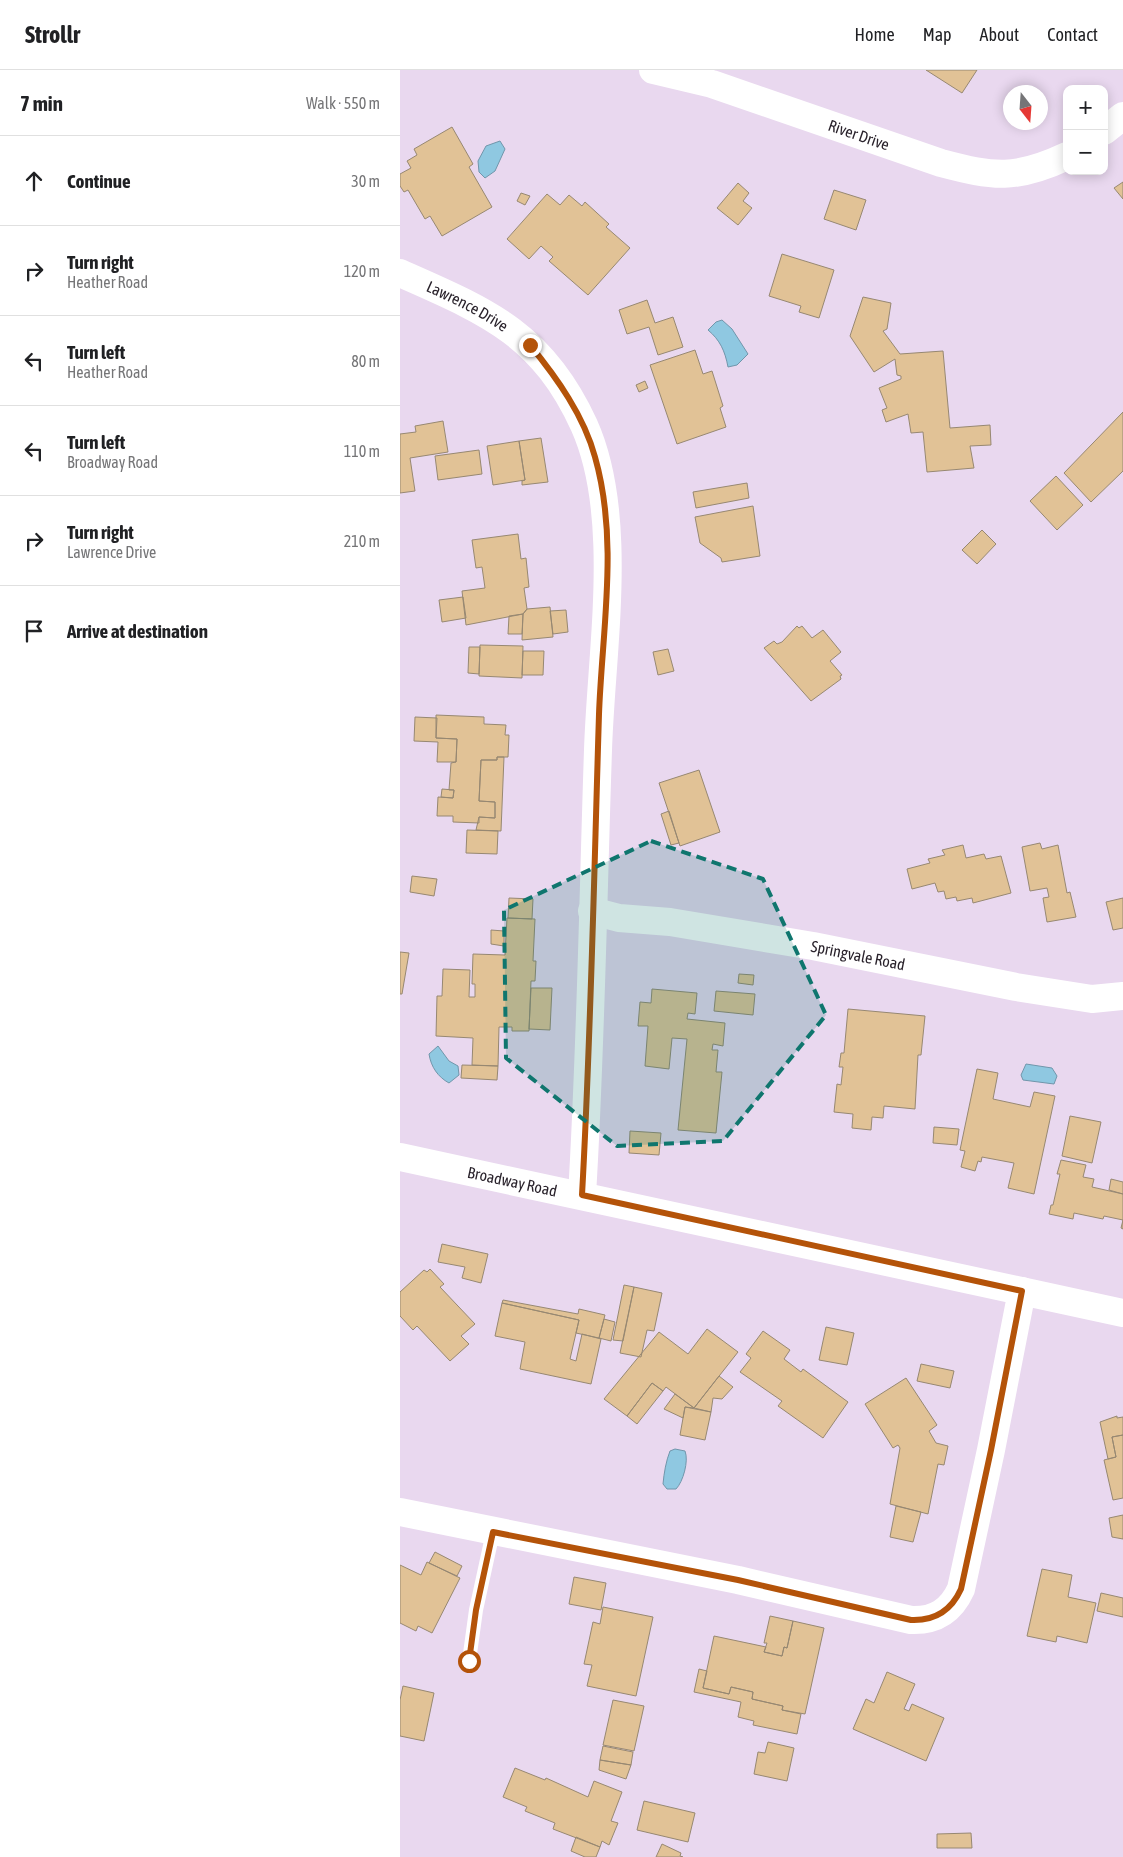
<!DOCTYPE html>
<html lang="en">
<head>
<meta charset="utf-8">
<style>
	:root { --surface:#fff; --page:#f2f2f2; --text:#202124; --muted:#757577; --line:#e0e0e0 }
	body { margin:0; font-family:"Asap Condensed",sans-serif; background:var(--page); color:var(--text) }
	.controls { position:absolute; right:15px; top:15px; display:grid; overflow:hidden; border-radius:10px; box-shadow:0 2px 12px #0003 }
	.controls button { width:45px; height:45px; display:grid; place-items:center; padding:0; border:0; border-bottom:1px solid var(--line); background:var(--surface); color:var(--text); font:25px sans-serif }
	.compass { position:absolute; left:603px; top:15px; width:45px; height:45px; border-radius:50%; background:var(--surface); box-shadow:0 2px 12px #0003; rotate:163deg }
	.stop { position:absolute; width:15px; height:15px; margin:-11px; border:4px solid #b45309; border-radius:50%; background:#fff }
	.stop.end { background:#b45309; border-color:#fff; box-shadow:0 1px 5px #0008 }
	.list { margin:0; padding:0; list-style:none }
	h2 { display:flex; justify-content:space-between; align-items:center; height:65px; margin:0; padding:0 20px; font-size:21px }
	h2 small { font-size:16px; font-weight:400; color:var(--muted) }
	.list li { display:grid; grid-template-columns:32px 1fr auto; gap:15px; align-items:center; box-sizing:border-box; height:90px; padding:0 20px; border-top:1px solid var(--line) }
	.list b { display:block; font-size:19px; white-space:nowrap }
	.list p { margin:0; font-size:16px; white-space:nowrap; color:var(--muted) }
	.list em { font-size:16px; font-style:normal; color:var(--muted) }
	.icon { flex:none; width:28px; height:28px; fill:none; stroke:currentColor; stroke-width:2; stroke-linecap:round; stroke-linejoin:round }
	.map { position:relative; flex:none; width:723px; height:1787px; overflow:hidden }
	header { display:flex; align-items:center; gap:30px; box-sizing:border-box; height:70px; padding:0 25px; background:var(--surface); border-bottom:1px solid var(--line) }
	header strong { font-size:24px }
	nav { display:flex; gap:28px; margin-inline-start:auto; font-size:18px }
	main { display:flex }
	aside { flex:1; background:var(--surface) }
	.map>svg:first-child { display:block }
	.water { fill:#8fc8e1; stroke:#7196ab }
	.building { fill:#e1c296; stroke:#978872 }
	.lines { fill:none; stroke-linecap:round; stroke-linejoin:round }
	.service { stroke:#fff; stroke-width:14 }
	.minor { stroke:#fff; stroke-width:28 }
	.tertiary { stroke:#fff; stroke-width:28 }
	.route { stroke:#b45309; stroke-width:6 }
	.marked { fill:#0f766e; fill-opacity:0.2; stroke:#0f766e; stroke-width:4; stroke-dasharray:10 6; stroke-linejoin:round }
	.labels { text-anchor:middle; stroke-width:4; stroke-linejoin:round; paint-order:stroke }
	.street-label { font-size:16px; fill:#2a232c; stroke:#fff }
</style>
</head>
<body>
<header>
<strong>Strollr</strong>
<nav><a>Home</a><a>Map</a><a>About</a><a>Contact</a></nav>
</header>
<main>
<aside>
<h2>7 min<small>Walk · 550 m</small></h2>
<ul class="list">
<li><svg class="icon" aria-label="ahead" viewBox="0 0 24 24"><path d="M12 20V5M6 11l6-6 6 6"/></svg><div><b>Continue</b></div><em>30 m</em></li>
<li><svg class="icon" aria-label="right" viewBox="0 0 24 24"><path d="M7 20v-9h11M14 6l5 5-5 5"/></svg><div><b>Turn right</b><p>Heather Road</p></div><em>120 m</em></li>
<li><svg class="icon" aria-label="left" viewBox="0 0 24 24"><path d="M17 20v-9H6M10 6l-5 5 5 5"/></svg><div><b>Turn left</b><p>Heather Road</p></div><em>80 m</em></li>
<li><svg class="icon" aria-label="left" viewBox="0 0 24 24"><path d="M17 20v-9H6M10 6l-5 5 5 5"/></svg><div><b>Turn left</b><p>Broadway Road</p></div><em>110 m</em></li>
<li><svg class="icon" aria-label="right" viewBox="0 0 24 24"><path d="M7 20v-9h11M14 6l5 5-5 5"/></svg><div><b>Turn right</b><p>Lawrence Drive</p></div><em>210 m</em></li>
<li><svg class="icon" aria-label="arrive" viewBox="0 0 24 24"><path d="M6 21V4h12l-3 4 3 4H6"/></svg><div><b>Arrive at destination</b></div></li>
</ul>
</aside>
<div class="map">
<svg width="723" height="1787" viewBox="0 0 723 1787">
	<rect width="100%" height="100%" fill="#e9d8ef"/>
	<path class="water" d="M100,71l5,8 -10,22 -10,7 -6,-6 -1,-11 8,-15z
		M322,250l10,9 16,25 -11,11 -9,2c-3,-16 -8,-27 -20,-37l8,-8z
		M38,976l11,15 9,5 1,9 -10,8c-11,-6 -18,-16 -20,-29z
		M626,994l26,4 5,8 -3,8 -31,-4 -2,-5z
		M275,1379l10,2c4,10 -2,31 -9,38h-9l-4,-5c1,-11 3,-23 7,-33z"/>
	<path class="building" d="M526,0h51l-15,23z
		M52,57l21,37 -4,3 23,40 -50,29 -12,-20 -5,3 -17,-29 -4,2 -4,-6v-12l11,-6 -4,-7 10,-6 -3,-6z
		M723,112v17l-9,-11z
		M338,113l11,10 -6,8 9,7 -14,17 -21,-17z
		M434,120l32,10 -10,30 -32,-11z
		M121,123l9,3 -5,9 -8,-4z
		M147,124l13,11 9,-10 13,11 3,-4 24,22 -3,3 24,21 -42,47 -39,-34 4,-4 -12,-11 -12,13 -22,-20z
		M382,184l52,16 -15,48 -20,-6 2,-6 -32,-10z
		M463,227l28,6 -4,26 -4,2 17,23 43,-3 7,77 40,-3 1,20 -21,1 4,22 -47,4 -4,-40 -12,1 -3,-19 -22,8 -4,-12 5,-2 -8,-20 22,-9v-3l-4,-1 -2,-16 -21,13 -24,-36z
		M247,230l8,23 18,-6 10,30 -25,8 -9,-28 -22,7 -8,-24z
		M295,280l8,24 9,-3 11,35 -3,2 6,19 -49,17 -27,-79z
		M245,311l3,7 -9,4 -3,-7z
		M723,342v59l-32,31 -27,-29z
		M43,351l5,31 -38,6 5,33 -15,2v-59l16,-2 -1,-6z
		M141,368l7,44 -26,3v-4l3,-1 -6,-39z
		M119,371l6,39 -32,5 -6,-39z
		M79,380l3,24 -44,6 -3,-24z
		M656,406l27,29 -26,25 -27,-29z
		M347,413l2,15 -53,10 -3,-16z
		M353,436l7,50 -38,6 -1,-4 -21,-15 -5,-26z
		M582,460l14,14 -19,20 -15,-14z
		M118,464l3,25 5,-1 3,29 -5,1 3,21 -4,5 -57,11 -4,-34 23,-3 -3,-21 -6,1 -4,-28z
		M63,527l3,21 -24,4 -3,-22z
		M150,537l3,30 -31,3 1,-26 4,-5z
		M166,540l2,22 -15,2 -3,-23z
		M123,544l-1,20h-14l1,-18z
		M397,556l2,2 3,-2 10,12 11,-8 18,22 -11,9 12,14 -2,1 1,3 -30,22 -47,-53 10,-7 3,3 5,-2z
		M80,575l43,1 -1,32 -43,-2z
		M69,577h11l-1,27 -11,-1z
		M268,579l6,22 -16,4 -5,-23z
		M123,581h21l-1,24h-21z
		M36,645l48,2v7l22,1 -1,10h4l-1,22h-11v3h-16l-2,41 16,1v16l-16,-1v6l-26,-1v-6h-16l1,-19 15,1 1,-8h-5l2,-27 5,-1 1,-23 -21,-1z
		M15,647l22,1 -1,20 21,1 -1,23h-19l1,-20 -24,-1z
		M97,687h7l-3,74 -25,-1 3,-13 16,1v-16l-16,-1 2,-41h16z
		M299,700l21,62 -40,14 -21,-63z
		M42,719l12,1 -1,8 -12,-1z
		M269,741l10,32 -8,2 -10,-31z
		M67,760l31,1 -1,23 -31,-1z
		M640,773l2,6 16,-4 9,48 3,-1 6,25 -29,5 -4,-24 6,-1 -2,-9 -17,3 -8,-44z
		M563,775l3,13 18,-4 2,5 15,-3 10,37 -38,10 -1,-5 -15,3 -1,-4 -10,2 -2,-8 -6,1 -3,-9 -23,6 -5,-20 23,-6 -2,-4 17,-4 -3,-5z
		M12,806l25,3 -3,17 -24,-4z
		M109,828l24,1 -1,20 -24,-1z
		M723,828v30l-10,2 -7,-28z
		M107,848l28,1 -2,42h3l-1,20h-4l-2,50h-17v-4h-13l-1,39 -26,-1 1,-27 -37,-2 1,-40h5l1,-27 27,1 -1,27h6v-13h-3l1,-30 32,1z
		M91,860l13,1v15l-13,-2z
		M0,882l9,1 -7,41h-2z
		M339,904l15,1 -1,10 -15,-2z
		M131,918h21l-2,42 -21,-1z
		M252,919l45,4 -2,21 -7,-1 -1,6 38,4 -2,23 -10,-2 -1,6h6l-2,22h6l-6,61 -38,-3 9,-91 -15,-1 -3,31 -24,-3 3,-40h-10l2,-24 11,1z
		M316,921l39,3 -2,21 -39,-4z
		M448,939l77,7 -4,39h-3l-3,54 -31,-3 -1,12 -11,-1 -1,13 -19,-2 1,-14 -19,-2 3,-28 4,1 2,-18h-4l2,-14h3z
		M62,995l36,1 -1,14 -36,-2z
		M577,999l21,4 -5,26 37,8 4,-15 21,4 -21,98 -26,-6 6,-25 -32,-6 -1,5 -3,-1 -3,10 -14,-4 4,-16 -5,-1z
		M670,1046l31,6 -9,41 -30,-7z
		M534,1057l25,2 -2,16 -24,-2z
		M230,1061l31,2 -2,22 -30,-2z
		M661,1090l25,5 -3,12 11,2 -2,8 31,7v35l-2,-1 2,-8 -19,-4 -1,3 -29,-6 -1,6 -24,-5 2,-9h2l7,-31h-3z
		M711,1109l12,3v12l-14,-4z
		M42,1174l46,10 -7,29 -19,-5 3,-11 -27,-5z
		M30,1199l14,15 -4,3 35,37 -14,12 8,8 -19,17 -33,-35 -4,4 -13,-14v-24l24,-22 3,2z
		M224,1215l10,2 -11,54 -10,-1z
		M234,1217l28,6 -8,38 -7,-1 -6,27 -21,-4z
		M103,1230l75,14 1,-5 26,6 -6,23 -23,-5 3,-13 -77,-17z
		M102,1233l77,17 -9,39 6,2 6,-27 19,5 -10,45 -71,-15 5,-27 -30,-6z
		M204,1249l11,3 -4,19 -12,-3z
		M426,1257l28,6 -7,32 -28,-5z
		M307,1259l31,23 -44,56 -28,-21 -3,4 -11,-8 -25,33 -23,-17 55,-67 29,22z
		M363,1261l27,19 -6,9 17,13 2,-3 45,33 -25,36 -45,-32 4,-5 -42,-29 11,-14 -5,-4z
		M521,1294l33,7 -4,17 -33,-7z
		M319,1306l14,11 -11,12 -9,-1 -2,14 -17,-4z
		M506,1308l31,47 -8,6 7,12 12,3 -4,19 -6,-1 -10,50 -38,-10 10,-56 -2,-3 -5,3 -28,-44z
		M252,1313l11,8 -26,33 -10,-8z
		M275,1324l19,14 -9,-1 -2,11 -19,-9z
		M285,1337l26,5 -6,28 -25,-5z
		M717,1346v2l6,-1v18l-11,2 4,20 -8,2 -8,-37z
		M723,1365v63l-10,2 -9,-40 12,-3 -4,-20z
		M496,1436l25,6 -8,30 -23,-5z
		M723,1445v24l-11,-2 -3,-19z
		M35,1482l27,14 -5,10 -28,-13z
		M27,1492l33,16 -28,55 -14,-7 -2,5 -16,-8v-58l21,10z
		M642,1499l30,6 -4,22 28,6 -9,40 -30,-7 -1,6 -29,-6z
		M174,1507l32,6 -5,27 -32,-6z
		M701,1523l22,5v19l-26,-6z
		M203,1537l50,10 -17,79 -49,-10 5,-21 -8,-1 9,-42 7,2z
		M370,1546l23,5 -6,27 -3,-1 -2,9 -18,-4 3,-9h-3z
		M393,1551l31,7 -19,86 -23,-4 1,-4 -31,-7 1,-7 -22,-5 -2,7 -26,-6 11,-52 52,11 -2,5 18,4 2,-9 3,1z
		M299,1599l8,2 -4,17 26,6 2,-7 22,5 -1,7 31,7 -1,4 19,4 -4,20 -44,-9 1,-4 -16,-4 3,-15 -47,-10z
		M487,1602l28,12 -11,25 5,2 3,-7 32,14 -18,43 -73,-32 13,-30 8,4z
		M3,1616l31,7 -10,48 -24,-5v-36z
		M213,1630l31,6 -10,45 -31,-6z
		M368,1672l26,6 -7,33 -33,-7 4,-22 7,1z
		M203,1676l30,6 -2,13 -31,-5z
		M200,1690l31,5 -5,14 -27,-9z
		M115,1698l30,12 1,-2 42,19 6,-16 28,11 -11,29 7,2 -9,22 -7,-4 -2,6 -47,-18 2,-6 -30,-12 2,-4 -24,-10z
		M244,1731l51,12 -7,29 -51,-12z
		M571,1763l1,15h-35v-14z
		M176,1767l24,10 -4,10h-11l-14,-6z
		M262,1774l19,9 -1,3 3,1h-27z"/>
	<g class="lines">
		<path class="service" d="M69,1591l7,-51 17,-78"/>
		<g class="minor">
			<path id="s1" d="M253,0l59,14 229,79c53,14 75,17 126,-7"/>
			<path d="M704,61l19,-15"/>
			<path id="s2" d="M0,203c86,38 142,60 184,152 41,91 17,226 14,325 -5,148 -7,297 -16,445"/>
			<path id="s3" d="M192,841l27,7 51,4 143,24 203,41 76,12 31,-3"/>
			<path d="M0,1442l338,68 173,40c24,1 40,-9 50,-31l30,-139 31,-159"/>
		</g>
		<path class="tertiary" id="s4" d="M0,1087l723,156"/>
	</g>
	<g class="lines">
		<path class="route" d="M69,1591l7,-51 17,-78 245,48 173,40c24,1 40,-9 50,-31l30,-139 31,-159 -440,-96c9,-160 12,-320 17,-481 3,-84 20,-173 -4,-257 -11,-41 -38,-79 -65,-112"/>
	</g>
	<path class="marked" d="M251,771l112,38 63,136 -103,126 -106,5 -111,-88 -2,-148z"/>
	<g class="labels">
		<g class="street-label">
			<text dy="6" stroke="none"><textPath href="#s1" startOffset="216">River Drive</textPath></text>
			<text dy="6" stroke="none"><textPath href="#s2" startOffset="75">Lawrence Drive</textPath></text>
			<text dy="6" stroke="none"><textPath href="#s3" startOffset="270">Springvale Road</textPath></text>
			<text dy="6" stroke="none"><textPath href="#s4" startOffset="115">Broadway Road</textPath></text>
		</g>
	</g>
</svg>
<div class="controls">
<button>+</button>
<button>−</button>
</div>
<svg class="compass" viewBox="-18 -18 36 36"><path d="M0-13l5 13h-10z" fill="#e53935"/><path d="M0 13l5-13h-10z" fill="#757577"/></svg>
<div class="stop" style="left:69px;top:1591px"></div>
<div class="stop end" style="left:130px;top:275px"></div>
</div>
</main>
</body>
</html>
